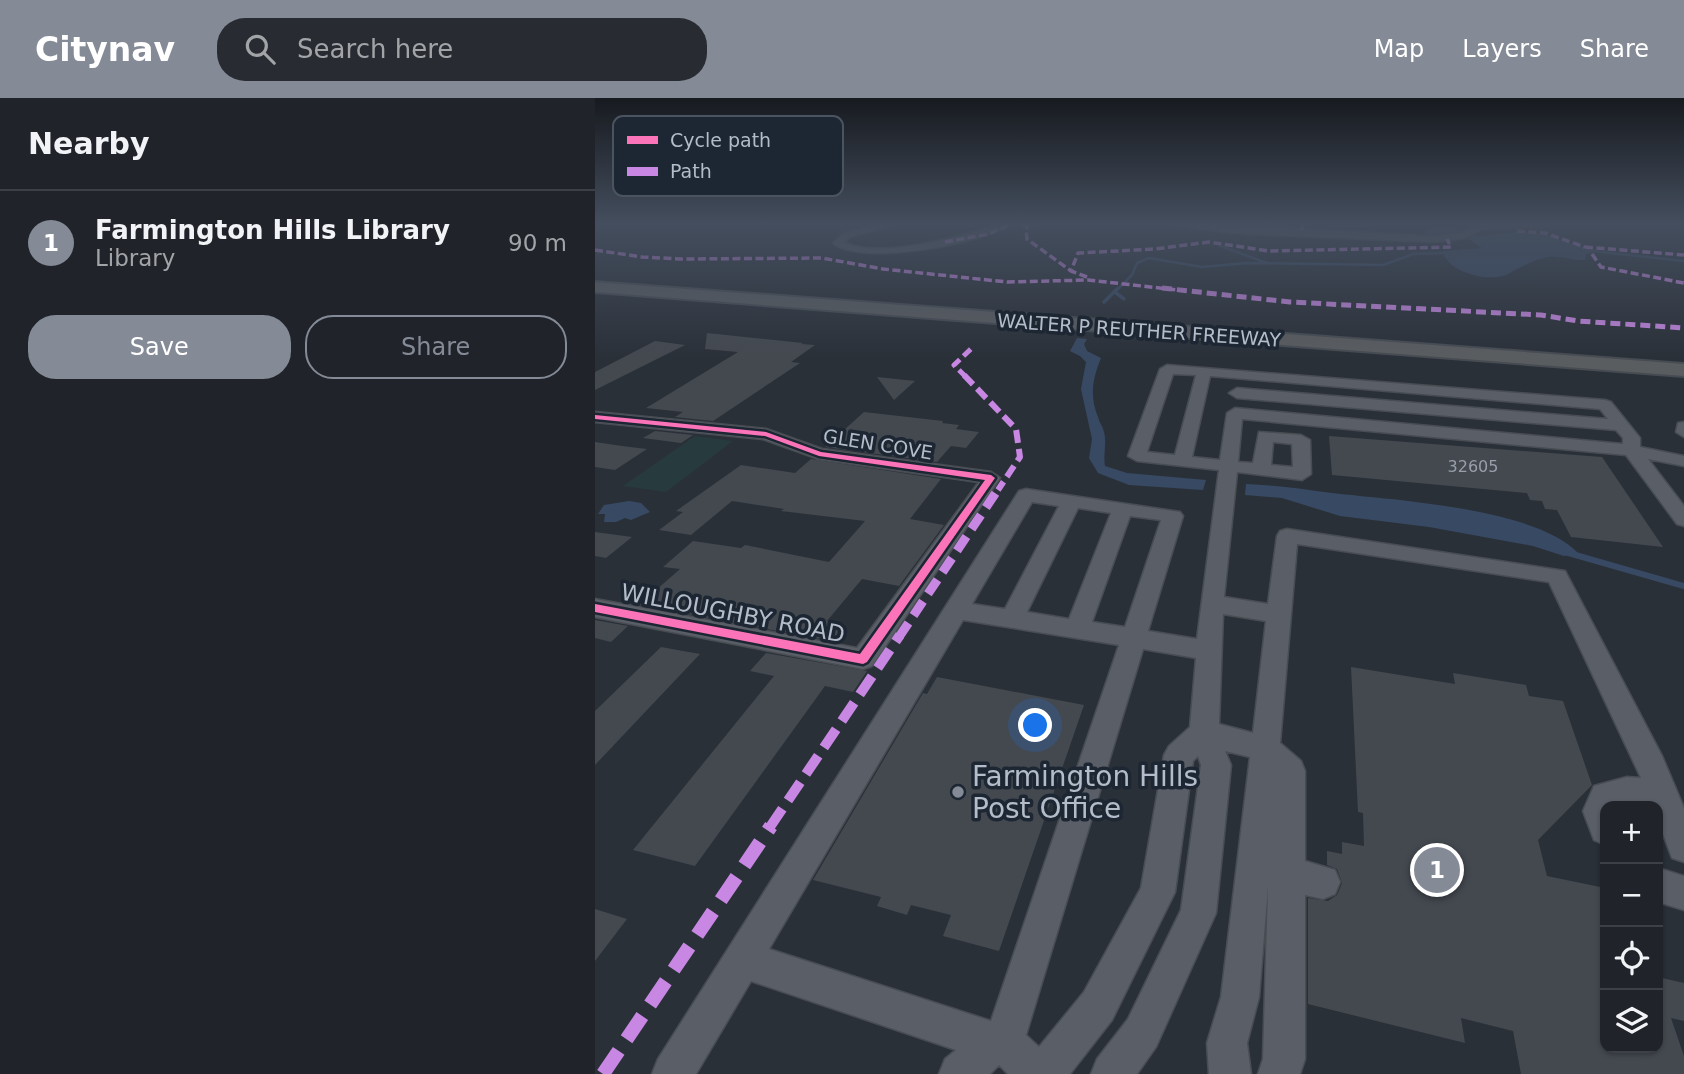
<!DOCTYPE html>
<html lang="en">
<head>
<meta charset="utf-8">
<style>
	:root { --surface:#20242a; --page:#282c32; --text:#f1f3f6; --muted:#a2a4a8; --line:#3d4147; --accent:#848b96 }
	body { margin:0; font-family:"DejaVu Sans",sans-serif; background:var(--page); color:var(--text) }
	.controls { position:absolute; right:21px; bottom:21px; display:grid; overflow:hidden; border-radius:14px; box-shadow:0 2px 5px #0004 }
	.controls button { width:63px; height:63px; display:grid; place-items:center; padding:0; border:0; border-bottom:2px solid var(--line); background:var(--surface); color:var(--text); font:35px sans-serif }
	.you { position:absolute; left:441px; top:628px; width:24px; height:24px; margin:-18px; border:5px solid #fff; border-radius:50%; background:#1a73e8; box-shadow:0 0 0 10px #1a73e833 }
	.badge { display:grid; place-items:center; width:46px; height:46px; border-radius:50%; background:var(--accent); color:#fff; font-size:23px; font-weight:700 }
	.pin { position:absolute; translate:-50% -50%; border:4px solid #fff; box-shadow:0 2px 7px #0006 }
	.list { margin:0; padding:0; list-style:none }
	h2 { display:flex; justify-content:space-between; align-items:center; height:91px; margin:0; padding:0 28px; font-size:30px }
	h2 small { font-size:23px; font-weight:400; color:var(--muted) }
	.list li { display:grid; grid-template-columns:46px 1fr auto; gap:21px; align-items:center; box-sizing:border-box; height:105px; padding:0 28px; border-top:2px solid var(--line) }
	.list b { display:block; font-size:26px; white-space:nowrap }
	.list p { margin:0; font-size:23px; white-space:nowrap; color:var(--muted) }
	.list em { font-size:23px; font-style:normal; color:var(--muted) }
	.actions { display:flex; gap:14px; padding:21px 28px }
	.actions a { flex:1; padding:16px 0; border:2px solid var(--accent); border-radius:28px; text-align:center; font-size:24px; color:var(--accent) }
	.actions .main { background:var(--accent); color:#fff }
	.icon { flex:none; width:38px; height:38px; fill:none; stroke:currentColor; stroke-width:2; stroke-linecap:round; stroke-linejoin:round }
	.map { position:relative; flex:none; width:1089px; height:976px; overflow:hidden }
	header { display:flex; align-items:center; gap:42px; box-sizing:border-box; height:98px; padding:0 35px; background:var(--accent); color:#fff }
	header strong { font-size:33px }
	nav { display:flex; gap:38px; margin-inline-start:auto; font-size:24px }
	.search { width:490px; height:63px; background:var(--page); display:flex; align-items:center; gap:18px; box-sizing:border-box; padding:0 24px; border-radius:28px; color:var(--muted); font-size:26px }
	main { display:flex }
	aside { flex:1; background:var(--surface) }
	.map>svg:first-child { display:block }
	.green { fill:#273a3e }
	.water { fill:#384963 }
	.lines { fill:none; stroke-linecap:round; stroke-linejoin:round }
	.stream-far2 { stroke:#384963; stroke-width:2.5 }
	.stream-far1 { stroke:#384963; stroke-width:3.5 }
	.stream { stroke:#384963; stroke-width:6 }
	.building { fill:#444950 }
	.minor-casing { stroke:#484c53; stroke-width:3 }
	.highway-casing { stroke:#474c53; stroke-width:4 }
	.minor { fill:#5a5e66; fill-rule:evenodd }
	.highway { fill:#5a5d60; fill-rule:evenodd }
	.quiet-far5 { stroke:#c787e3; stroke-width:3.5; stroke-dasharray:8 3.5; stroke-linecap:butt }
	.quiet-far4 { stroke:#c787e3; stroke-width:5; stroke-dasharray:10 5; stroke-linecap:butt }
	.quiet-far3 { stroke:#c787e3; stroke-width:6; stroke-dasharray:13 6; stroke-linecap:butt }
	.quiet-far2 { stroke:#c787e3; stroke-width:9; stroke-dasharray:17 9; stroke-linecap:butt }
	.quiet-far1 { stroke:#c787e3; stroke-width:10; stroke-dasharray:22 10; stroke-linecap:butt }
	.quiet { stroke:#c787e3; stroke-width:14; stroke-dasharray:28 14; stroke-linecap:butt }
	.cycleway-casing { stroke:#1d2633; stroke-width:5 }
	.cycleway { fill:#fb73b8; fill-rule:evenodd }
	.poi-dot { fill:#848b96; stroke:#1d2633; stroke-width:2.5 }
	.labels { text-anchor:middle; stroke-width:7; stroke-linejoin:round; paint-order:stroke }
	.far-number-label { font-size:16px; fill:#989fab }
	.far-street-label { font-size:19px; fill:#b4bcc9; stroke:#1d2633 }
	.street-label { font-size:23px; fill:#b4bcc9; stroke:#1d2633 }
	.near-poi-label { font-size:28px; fill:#b4bcc9; stroke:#1d2633; text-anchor:start }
	.key { fill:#1d2633; stroke:#4a5360; stroke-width:2 }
	.key-label { font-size:19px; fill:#b4bcc9 }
</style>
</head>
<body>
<header>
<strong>Citynav</strong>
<div class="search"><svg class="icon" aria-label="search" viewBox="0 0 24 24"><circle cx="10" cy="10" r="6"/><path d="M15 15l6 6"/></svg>Search here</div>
<nav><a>Map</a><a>Layers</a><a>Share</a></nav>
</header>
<main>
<aside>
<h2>Nearby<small></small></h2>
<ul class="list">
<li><span class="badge">1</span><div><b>Farmington Hills Library</b><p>Library</p></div><em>90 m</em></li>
</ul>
<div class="actions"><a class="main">Save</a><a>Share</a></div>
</aside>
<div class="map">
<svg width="1089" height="976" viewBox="0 0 1089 976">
	<rect width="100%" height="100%" fill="#2a3038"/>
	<path class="green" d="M100,338l38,5 -67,51 -43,-6z"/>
	<path class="water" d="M838,130h23l20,8 40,-4 26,2 45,14 5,5 -6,1 -1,6c-12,1 -25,-5 -37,-3 -15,3 -27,10 -40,17 -18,9 -61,-1 -65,-23l39,-3c-9,-5 -15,-12 -25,-13 -12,-1 -23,5 -33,-3z
		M482,240l10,1 -3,5 3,7 14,7c-8,20 -12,37 -3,59 1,5 5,10 6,15 3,11 -1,22 1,34l22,7 79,7 -3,10 -74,-5 -31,-12 -9,-15 3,-19 -11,-50 5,-27 -6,-6 -10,-5z
		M651,386c29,1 57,5 86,9 61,7 204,15 246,60l-14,3 -31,-10 -104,-19 -89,-11 -58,-18 -37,-3z
		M34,403l12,2 9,9 -19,8 -6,-2 -9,4h-12l1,-8h-7l6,-9z"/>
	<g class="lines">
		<path class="stream-far2" d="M625,148l47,17
			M988,152l101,11
			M522,192l15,-15 5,-12 12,-5 53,9 45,-4 136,2 30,-11 37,-1"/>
		<path class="stream-far1" d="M520,194l9,7
			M509,204l14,-14"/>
		<path class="stream" d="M970,454l119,34"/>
	</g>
	<path class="building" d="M112,235l96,10 -2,1 14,1 -24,17 9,1 -87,58 -38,-4 8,-5 -37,-4 92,-56 -33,-3z
		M60,243l30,4 -90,45v-18z
		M282,279l38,4 -21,19z
		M269,314l79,9 -1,2 17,2 -3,4 23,3 -13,16 -15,-2 -14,16 -112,-15z
		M60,333l38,4 -12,8 -38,-5z
		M734,338l273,21 61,90 -92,-10 -14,-27 -12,-1 -3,-8 -12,-1 -3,-7 -195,-18z
		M0,344l27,4 25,3 -32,21 -20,-3z
		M216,361l130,20 -31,40 34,6 -45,61 -37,-7 -35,42 18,3 -13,17 -193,-36 41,-36 -17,-2 30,-26 48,7 4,-3 84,17 36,-41 -84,-10 3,-2 -52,-8 -41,34 -32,-5 24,-18 -7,-1 65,-46 54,8z
		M0,434l37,5 -26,21 -11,-2z
		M0,522l33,6 -17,16 -16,-4z
		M66,549l39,7 -105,111v-54z
		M171,555l101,18 -14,21 -28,-6 -130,180 -62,-16 141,-174 -24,-5z
		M756,569l104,17 -2,-11 73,12 3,11 34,5 29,84 -54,55 9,36 58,12v160h53v-71l26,6v38l-13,-3 13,38v18h-163l-8,-43 -52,-13 4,25 -157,-39v-106l20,3 9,-6 5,-12 -5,-14 -10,-4v-14l15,3v-12l22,4 -1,-33 -5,-1z
		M342,579l147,28 -85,246 -56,-15 8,-21 -40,-10 -4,10 -30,-9 4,-9 -68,-17 110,-187 4,1z
		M0,811l32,10 -32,42z"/>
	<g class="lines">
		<defs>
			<path id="minor" d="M293,124h14l-52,15 -6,5c31,16 97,-1 129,-10 15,-4 27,-10 42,-10 -28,21 -153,45 -182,21l11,-10z
				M564,124l275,14 26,-3 16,-8v-3l64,1 -4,3 -54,3 -17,9 -31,4 -204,-9z
				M572,267l438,35 6,2 29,36v9l44,9v10l-36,-7 36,47v20l-7,-2 -51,-69 -384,-36 -4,43 15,1 6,-31 42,3 9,5 1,34 -9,6 -65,-8 -13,125 44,7 9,-68 3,-5 7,-2 278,42 97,185 22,52v54l-12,-4 -14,-37v-15h-53v39l-11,-5 -11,-29 11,-25 33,-9 14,1 -92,-196 -252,-38 -17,199 21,18 4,10v90l30,9 5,12 -5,12 -12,5 -18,-4v164l-5,15h-42l5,-15 5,-172 -9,110 -12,46 4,31h-42l-2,-31 14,-46 29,-240 -25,-6 6,14 -15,148 -60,134 -19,27h-46l6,-15 31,-40 53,-109 20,-145 -3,-9 -5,5 -18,131 -63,128 -42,54h-62l-9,-9 -9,9h-51l6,-15 11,-9 -205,-69 -55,93h-44l6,-15 361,-568 7,-2 154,23 3,4 -35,115 49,8 22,-169 -82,-9 -9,-5 32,-87zM578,276l23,1 -21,80 -28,-3zM615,278l390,33 8,10 -371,-31 -8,5 8,5 379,32 7,8v6l-388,-36 -8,5 -7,47 -28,-3zM678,344l19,2 1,23 -22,-2zM437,404l27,4 -54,103 -33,-5zM483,410l33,5 -42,106 -42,-7zM535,418l31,4 -36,107 -33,-5zM628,516l43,7 -13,112 -34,-9zM368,522l156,25 -128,376 -222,-72zM548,551l53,9 -6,69 -21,19 -5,9 -23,133 -57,104 -45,55 -13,-12z
				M0,314l171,17 56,20 169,23 9,6 -128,188 -9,3 -268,-52v-18l262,49 122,-166 -160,-23 -56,-20 -168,-17z
				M1089,324v15l-8,-5 2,-9z
				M1063,770l26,8v34l-26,-8z"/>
			<path id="highway" d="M0,184l1089,82v12l-1089,-84z"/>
		</defs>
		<use href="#minor" class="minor-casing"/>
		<use href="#highway" class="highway-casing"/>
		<use href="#minor" class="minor"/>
		<use href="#highway" class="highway"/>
		<path class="quiet-far5" d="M435,124l-4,7 1,10 44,32
			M707,124v10
			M426,127l28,-3
			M617,127l10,-3
			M922,133l28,2 40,14
			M350,144l43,-8 28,-12
			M990,149l99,8
			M0,152l47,7 40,2 140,-1 61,11 124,13 81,-2 90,10
			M997,156l9,13 83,16
			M492,179l-16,-6 7,-18 77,-4 54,-7 60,9 182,-4 -4,-8"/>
		<path class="quiet-far4" d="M567,190l128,14 251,13 37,6 106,7
			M371,279l-12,-12 18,-17"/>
		<path class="quiet-far3" d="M369,277l52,54 4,28 -22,33"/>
		<path class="quiet-far2" d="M304,539l100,-149"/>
		<path class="quiet-far1" d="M175,729l130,-192"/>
		<path class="quiet" d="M8,976l168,-248"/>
		<defs>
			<path id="cycleway" d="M0,317l171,17 55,20 170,23 4,3 -128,184 -4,2 -268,-52v-8l265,50 125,-174 -166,-24 -54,-20 -170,-17z"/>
		</defs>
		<use href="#cycleway" class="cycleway-casing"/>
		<use href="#cycleway" class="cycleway"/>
	</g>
	<linearGradient id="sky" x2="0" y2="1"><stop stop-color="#171a1f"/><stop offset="0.48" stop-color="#444e5e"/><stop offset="1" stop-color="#444e5e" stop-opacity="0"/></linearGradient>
	<rect width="1089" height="261" fill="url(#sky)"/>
	<circle class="poi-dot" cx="363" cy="694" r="7"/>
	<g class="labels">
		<g class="far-number-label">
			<text x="878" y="374">32605</text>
		</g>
		<g class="far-street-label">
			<text transform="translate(544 232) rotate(4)" y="7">WALTER P REUTHER FREEWAY</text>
			<text transform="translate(283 346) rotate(9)" y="7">GLEN COVE</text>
		</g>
		<g class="street-label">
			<text transform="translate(138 515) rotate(11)" y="8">WILLOUGHBY ROAD</text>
		</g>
		<g class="near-poi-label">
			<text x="377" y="688">Farmington Hills<tspan x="377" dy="32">Post Office</tspan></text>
		</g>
	</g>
	<rect x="18" y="18" width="230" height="80" rx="10" class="key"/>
	<rect x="32" y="38" width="31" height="8" fill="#fb73b8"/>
	<rect x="32" y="69" width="31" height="9" fill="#c787e3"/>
	<g class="key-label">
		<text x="75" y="49">Cycle path</text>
		<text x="75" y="80">Path</text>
	</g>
</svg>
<div class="controls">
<button>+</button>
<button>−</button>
<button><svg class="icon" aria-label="locate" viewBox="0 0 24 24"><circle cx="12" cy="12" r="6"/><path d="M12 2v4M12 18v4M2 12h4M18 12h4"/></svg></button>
<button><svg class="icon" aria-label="layers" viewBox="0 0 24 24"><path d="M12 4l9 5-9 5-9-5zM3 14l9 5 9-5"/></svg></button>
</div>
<div class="you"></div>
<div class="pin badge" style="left:842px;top:772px">1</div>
</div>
</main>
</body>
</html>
